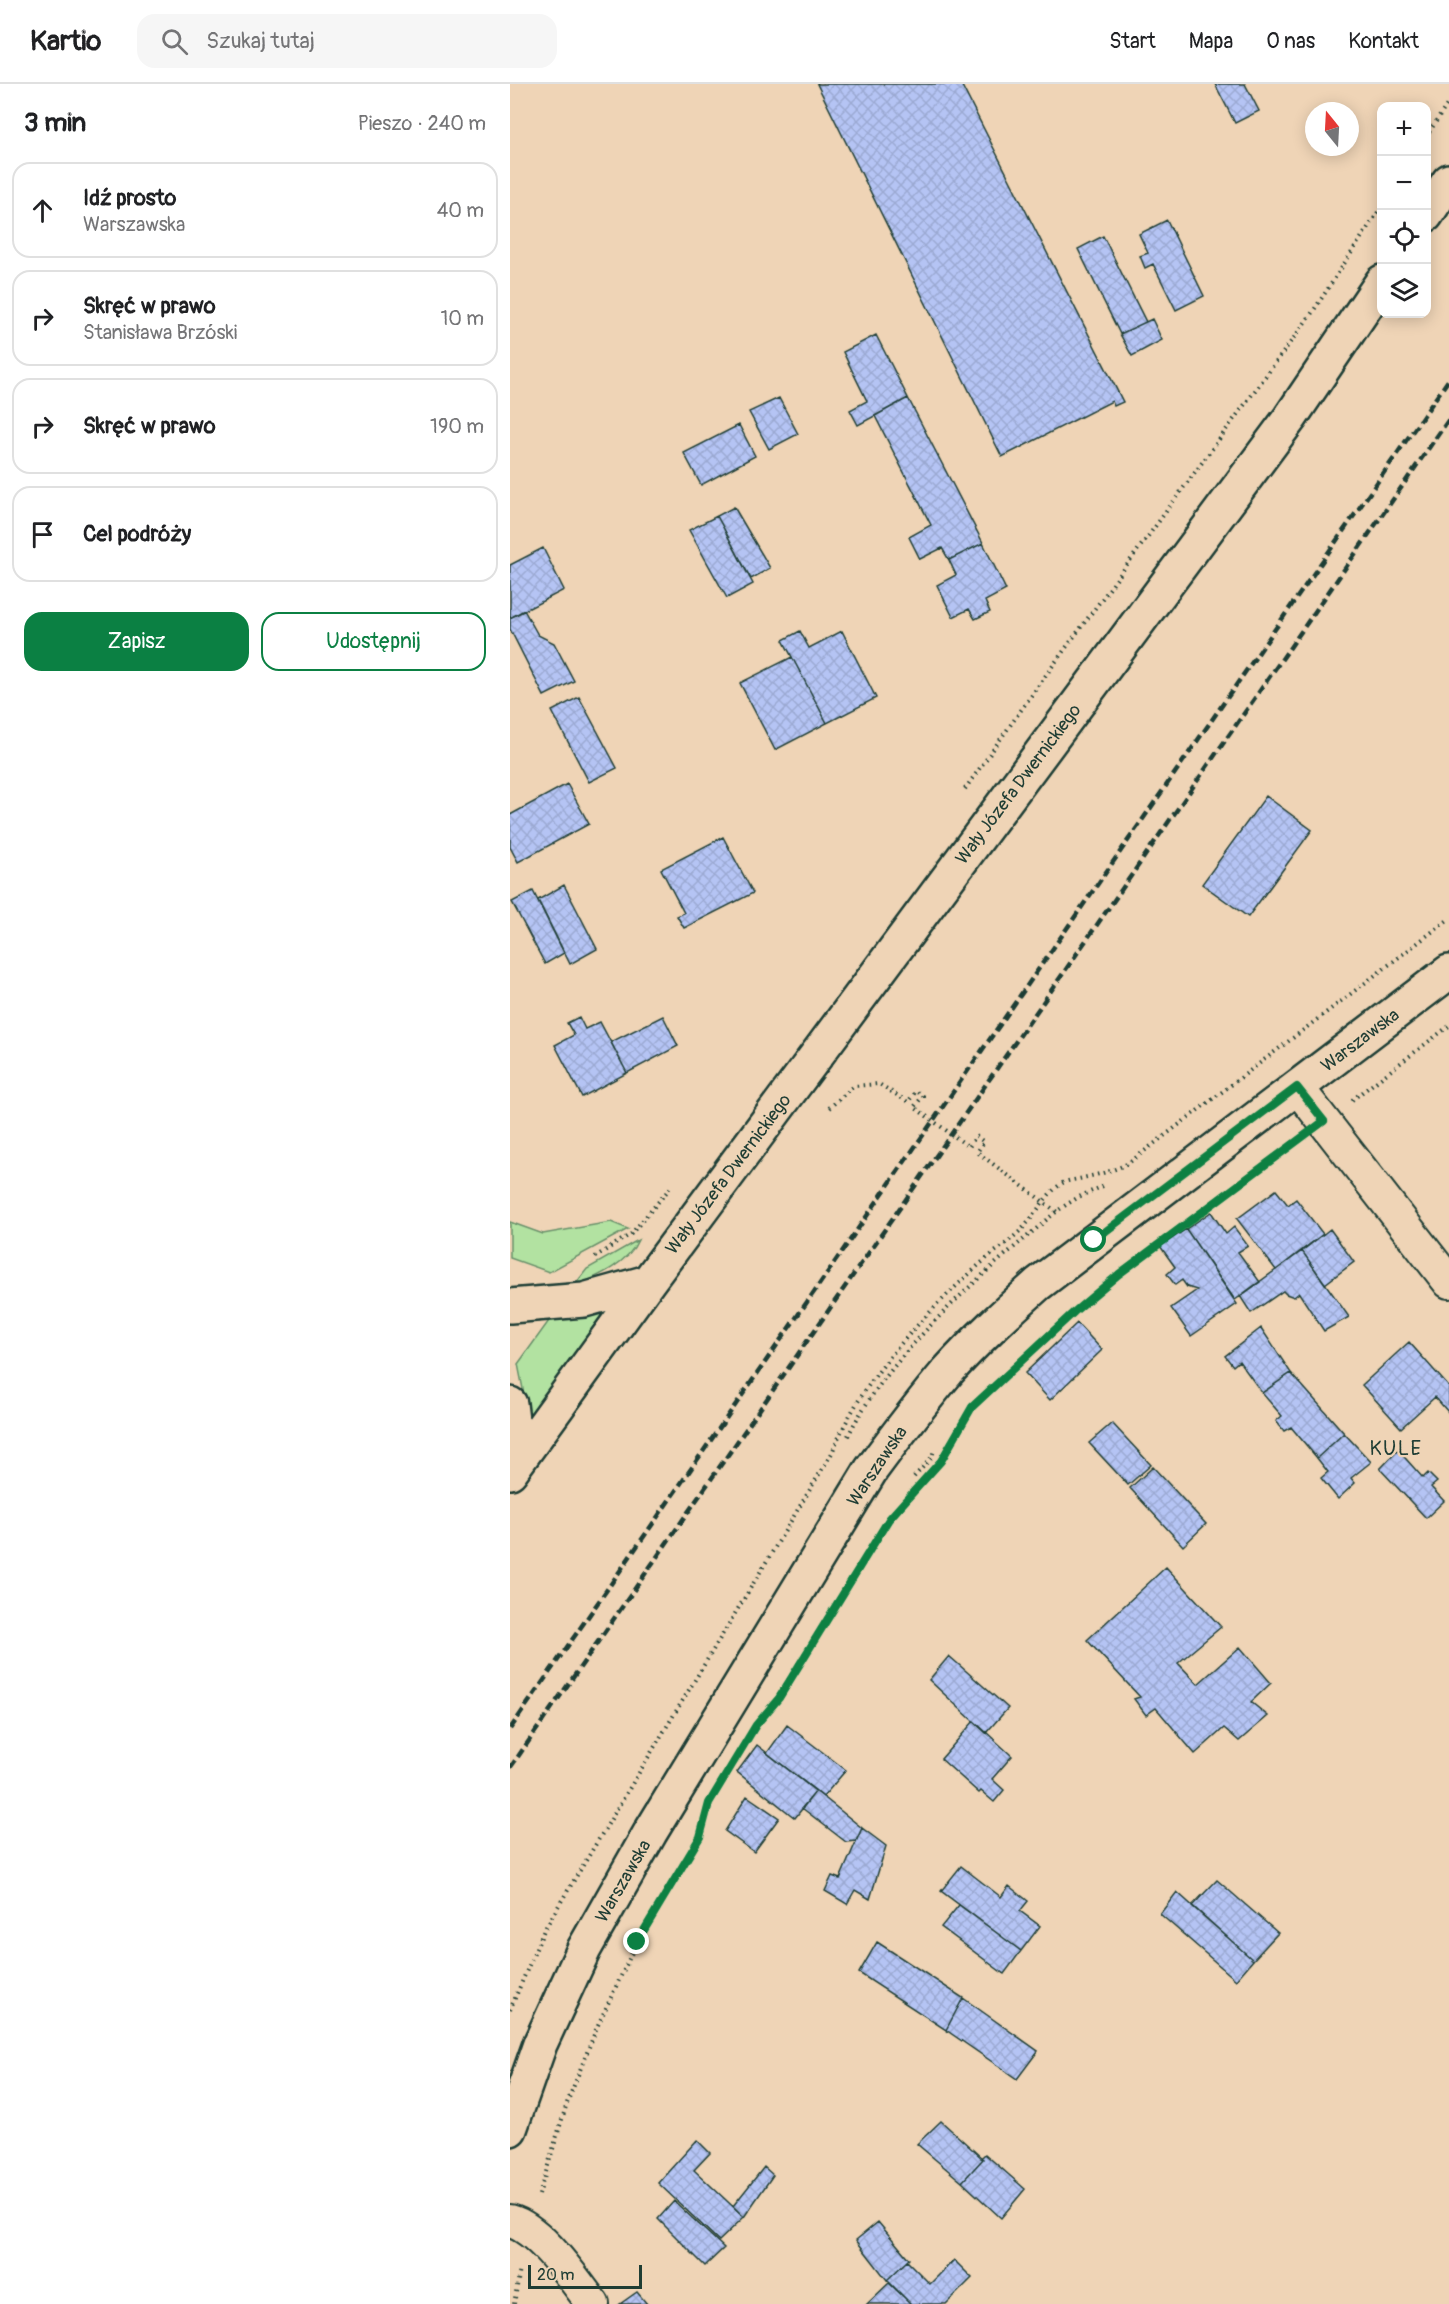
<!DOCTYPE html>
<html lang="pl">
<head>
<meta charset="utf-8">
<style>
	:root { --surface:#fff; --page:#f6f6f6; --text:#202124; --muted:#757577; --line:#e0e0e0; --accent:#0b8043 }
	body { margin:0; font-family:Pangolin,sans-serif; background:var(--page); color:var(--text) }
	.controls { position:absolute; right:18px; top:18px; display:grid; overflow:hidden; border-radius:12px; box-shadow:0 3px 15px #0003 }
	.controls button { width:54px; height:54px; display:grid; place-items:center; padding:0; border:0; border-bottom:2px solid var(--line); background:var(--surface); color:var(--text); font:30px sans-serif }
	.compass { position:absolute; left:795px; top:18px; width:54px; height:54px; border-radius:50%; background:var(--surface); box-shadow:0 3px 15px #0003; rotate:342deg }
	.scale { position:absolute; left:18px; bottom:15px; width:114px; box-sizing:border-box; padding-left:6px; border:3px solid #1f3d34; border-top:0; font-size:16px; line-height:21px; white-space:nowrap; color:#1f3d34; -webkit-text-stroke:4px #efd4b6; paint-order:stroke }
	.stop { position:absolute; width:18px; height:18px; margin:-14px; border:4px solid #0b8043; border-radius:50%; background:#fff }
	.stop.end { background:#0b8043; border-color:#fff; box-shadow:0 2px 6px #0008 }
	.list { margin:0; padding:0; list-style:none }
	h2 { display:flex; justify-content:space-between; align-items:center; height:78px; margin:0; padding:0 24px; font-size:26px }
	h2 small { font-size:20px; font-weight:400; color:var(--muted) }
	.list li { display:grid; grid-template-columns:39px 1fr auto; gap:18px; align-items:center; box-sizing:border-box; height:96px; margin:0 12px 12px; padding:0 12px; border:2px solid var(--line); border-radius:18px }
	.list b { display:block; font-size:22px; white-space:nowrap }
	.list p { margin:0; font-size:20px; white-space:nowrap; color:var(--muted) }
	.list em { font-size:20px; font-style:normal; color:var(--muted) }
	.actions { display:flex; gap:12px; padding:18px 24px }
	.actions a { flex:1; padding:14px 0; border:2px solid var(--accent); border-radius:18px; text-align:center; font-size:21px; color:var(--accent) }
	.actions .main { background:var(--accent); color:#fff }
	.icon { flex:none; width:33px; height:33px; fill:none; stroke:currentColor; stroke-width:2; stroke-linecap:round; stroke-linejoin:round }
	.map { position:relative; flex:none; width:939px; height:2220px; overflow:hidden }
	header { display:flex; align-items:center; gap:36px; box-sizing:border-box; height:84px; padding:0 30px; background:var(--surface); border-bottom:2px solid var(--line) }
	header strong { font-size:28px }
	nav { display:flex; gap:33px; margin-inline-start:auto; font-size:21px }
	.search { width:420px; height:54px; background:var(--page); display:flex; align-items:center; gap:15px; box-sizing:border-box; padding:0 21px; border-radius:18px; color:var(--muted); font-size:22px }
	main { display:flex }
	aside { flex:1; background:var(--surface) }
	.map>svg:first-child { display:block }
	.green { fill:#b2e2a1; stroke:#68906a; stroke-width:1.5 }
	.building { fill:url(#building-cross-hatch); stroke:#1f3d34; stroke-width:1.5 }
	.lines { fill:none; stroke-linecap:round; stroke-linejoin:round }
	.street-casing { stroke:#1f3d34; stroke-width:36 }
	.secondary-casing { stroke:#1f3d34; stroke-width:38 }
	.path { stroke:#1f3d34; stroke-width:4; stroke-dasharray:1.5 4.5; stroke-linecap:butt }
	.street { stroke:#efd4b6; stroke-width:32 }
	.secondary { stroke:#efd4b6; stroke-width:33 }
	.rail { stroke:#1f3d34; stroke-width:4.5; stroke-dasharray:9 4.5; stroke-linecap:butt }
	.route { stroke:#0b8043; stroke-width:8 }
	.labels { text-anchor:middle; stroke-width:4.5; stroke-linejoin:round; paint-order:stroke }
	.street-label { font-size:18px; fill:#1f3d34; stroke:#efd4b6 }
	.neighbourhood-label { font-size:20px; letter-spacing:1.5px; fill:#1f3d34; stroke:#efd4b6 }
</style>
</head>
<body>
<header>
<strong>Kartio</strong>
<div class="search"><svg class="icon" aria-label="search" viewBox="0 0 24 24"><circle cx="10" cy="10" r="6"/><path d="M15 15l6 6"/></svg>Szukaj tutaj</div>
<nav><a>Start</a><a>Mapa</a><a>O nas</a><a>Kontakt</a></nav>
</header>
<main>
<aside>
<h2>3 min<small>Pieszo · 240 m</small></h2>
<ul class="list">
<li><svg class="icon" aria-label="ahead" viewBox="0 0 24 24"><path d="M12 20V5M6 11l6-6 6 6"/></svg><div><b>Idź prosto</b><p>Warszawska</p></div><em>40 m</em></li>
<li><svg class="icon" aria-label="right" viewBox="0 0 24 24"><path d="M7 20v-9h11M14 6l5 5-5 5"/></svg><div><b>Skręć w prawo</b><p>Stanisława Brzóski</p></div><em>10 m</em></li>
<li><svg class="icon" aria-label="right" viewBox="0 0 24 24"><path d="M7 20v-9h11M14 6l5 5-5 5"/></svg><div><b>Skręć w prawo</b></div><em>190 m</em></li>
<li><svg class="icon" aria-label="arrive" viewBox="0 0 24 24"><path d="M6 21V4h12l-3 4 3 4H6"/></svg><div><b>Cel podróży</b></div></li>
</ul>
<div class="actions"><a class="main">Zapisz</a><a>Udostępnij</a></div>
</aside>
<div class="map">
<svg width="939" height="2220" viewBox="0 0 939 2220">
	<defs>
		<pattern id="building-cross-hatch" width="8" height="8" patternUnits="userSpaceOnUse" patternTransform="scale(1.5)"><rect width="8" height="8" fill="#b5c4f4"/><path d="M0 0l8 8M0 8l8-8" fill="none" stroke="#9ba9d2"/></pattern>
	</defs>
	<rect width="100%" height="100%" fill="#efd4b6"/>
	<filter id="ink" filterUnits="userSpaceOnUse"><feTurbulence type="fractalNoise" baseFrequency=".0167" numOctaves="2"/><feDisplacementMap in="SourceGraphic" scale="12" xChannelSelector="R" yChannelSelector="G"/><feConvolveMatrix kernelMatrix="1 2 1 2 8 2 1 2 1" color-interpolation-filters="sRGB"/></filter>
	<g filter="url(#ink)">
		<path class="green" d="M0,1138l33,12 68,-12 17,7 -79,43 -39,-14z
			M128,1156c-10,24 -42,37 -65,47l14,-18z
			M101,1219l-87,122 -1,-36 -5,-25 33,-46c22,1 40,-5 60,-15z"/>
		<path class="building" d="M307,0h144l162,318 -9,4 -2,-5 -110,56z
			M705,0h30l14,27 -24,12z
			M657,136l37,76 -28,14 -23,-46 -8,4 -5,-12 8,-3 -9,-19z
			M593,152l43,86 -26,12 -42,-85z
			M642,235l10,21 -30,16 -12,-22z
			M366,251l32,63 -50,27 -8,-15 17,-9 -24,-49z
			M269,314l19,36 -29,15 -20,-37z
			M398,314l75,145 -34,17 -7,-12 -22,11 -11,-22 22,-12 -56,-109z
			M229,341l16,31 -54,29 -17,-32z
			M224,423l36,61 -19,11 -34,-63z
			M207,432l36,68 -26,14 -38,-68z
			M473,459l23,47 -21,11 5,11 -15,7 -6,-10 -16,8 -16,-32 19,-10 -7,-15z
			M33,464l21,42 -54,28v-53z
			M14,526l14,25 16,8 20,38 -30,15 -34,-67v-11z
			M290,547l9,17 33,-17 34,67 -49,25 -44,-83z
			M282,573l35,66 -52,27 -35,-67z
			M69,613l38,71 -28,14 -37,-71z
			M57,700l22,40 -71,38 -8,-15v-32z
			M756,712l46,34 -64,87 -46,-33z
			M213,753l30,56 -69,35 -7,-12 7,-3 -23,-44z
			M54,801l33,64 -27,15 -32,-64z
			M23,807l31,62 -19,11 -33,-62z
			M153,932l15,30 -51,27 -16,-31z
			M69,933l6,12 15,-7 27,51 -45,24 -27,-52 19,-10 -7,-12z
			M766,1106l12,15 8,-6 27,35 -47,36 -39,-51z
			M701,1128l15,22 8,-7 14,19 -10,6 22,30 -25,18 -49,-71z
			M676,1145l51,75 -46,32 -20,-28 26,-18 -10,-3 -5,-7 -7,5 -8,-11 8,-7 -15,-21z
			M820,1145l24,33 -29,22 -23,-33z
			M792,1167l47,66 -25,14 -25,-38 -5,4 -8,-3 -3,-3 -32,22 -11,-17z
			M567,1239l25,27 -52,50 -25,-27z
			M751,1244l30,45 -29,20 -23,-32 -6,5 -8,-10z
			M899,1258l40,45v26l-14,-16 -34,31 -39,-43z
			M781,1289l53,60 -27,25 -26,-31 -7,4 -8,-10 6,-5 -20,-23z
			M602,1339l39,42 -23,20 -39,-42z
			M834,1349l27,29 -20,16 4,5 -17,16 -17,-21 7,-6 -11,-14z
			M888,1366l25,28 5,-5 9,9 -6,5 13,14 -18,17 -46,-49z
			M643,1383l53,57 -23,22 -53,-58z
			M656,1483l55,60 -43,36 20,21 42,-37 31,36 -20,19 17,14 -29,25 -15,-13 -29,26 -39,-46 -10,7 -12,-16 6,-2 -53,-57z
			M439,1572l59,52 -22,25 -57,-53z
			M464,1637l38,35 -20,23 12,11 -10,12 -13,-11 -2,2 -38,-34z
			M277,1641l59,45 -23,27 -56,-44z
			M247,1661l59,46 -21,27 -58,-46z
			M306,1707l46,37 -6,13 -10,1 -44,-34z
			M237,1712l32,22 -25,34 -29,-21z
			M352,1744l24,18 -16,53 -15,-9 -8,14 -22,-13 7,-15 8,3z
			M451,1782l40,31 8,-11 19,15 -8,10 20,15 -19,25 -80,-60z
			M707,1796l61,53 -25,27 -61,-54z
			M667,1808l76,68 -17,20 -76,-66z
			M449,1821l62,46 -17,23 -63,-47z
			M367,1858l86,56 -17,32 -87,-57z
			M453,1914l75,53 -21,28 -71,-49z
			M431,2037l42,38 -21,23 -45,-38z
			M187,2056l13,13 -16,17 50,47 -25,24 -61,-58z
			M475,2070l40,35 -24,29 -39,-36 21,-23 -2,-1z
			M254,2083l9,8 -29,42 -11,-11z
			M164,2117l50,47 -19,18 -47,-47z
			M368,2138l31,37 -22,21 -31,-40z
			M444,2176l18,18 -26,26h-35l-24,-24 20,-19 23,23z
			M379,2199l22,21h-44z
			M127,2208l10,12h-27z"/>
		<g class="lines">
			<defs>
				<path id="street" d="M787,1003l152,195
					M0,2137c31,8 64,59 83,83"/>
				<path id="secondary" d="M916,131l23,-34
					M0,1222l74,-6 64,-18
					M0,1320l7,58
					M0,1388l138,-190 642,-864 92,-136
					M0,2045l30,-85 44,-95 66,-116 221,-363c25,-34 50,-67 77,-99 28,-31 59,-59 90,-87l411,-312"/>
			</defs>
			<use href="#street" class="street-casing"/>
			<use href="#secondary" class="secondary-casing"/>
			<path class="path" d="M916,53l23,-35
				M455,705l81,-114 266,-362 70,-107
				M842,1016l97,-74
				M319,1024l25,-22 25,-2 29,18 8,-11 7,5 -9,11 55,40 7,-11 8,6 -7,10 80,60
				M85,1173l36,-23 39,-46
				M338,1352c34,-70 116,-147 176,-197 16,-13 32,-29 50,-39 9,-6 19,-9 29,-14
				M404,1393l18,-20 2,-7
				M263,1622l116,-187 52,-58 31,-54 102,-95 45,-38 176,-132
				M0,1926l34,-80 288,-477c29,-74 90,-136 148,-189 14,-12 29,-22 42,-35 14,-14 22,-33 39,-45 6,-4 15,-4 22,-6 16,-4 32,-7 47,-16l319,-243
				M29,2111l28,-92 30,-76 40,-85 63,-105 6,-24
				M4,2220l6,-35"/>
			<use href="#street" class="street"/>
			<use href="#secondary" class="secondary"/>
			<path class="rail" d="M0,1645l939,-1350
				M0,1684l939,-1349"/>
		</g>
	</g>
	<g class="lines" filter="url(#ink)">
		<path class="route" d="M127,1858l63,-105 9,-34 47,-78 23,-27 110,-179 52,-58 31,-54 102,-95 45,-38 205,-153 -27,-34 -203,153"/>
	</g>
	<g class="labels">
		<g class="street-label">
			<text transform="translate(508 700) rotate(-53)" y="6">Wały Józefa Dwernickiego</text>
			<text transform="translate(850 956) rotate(-37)" y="6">Warszawska</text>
			<text transform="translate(218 1090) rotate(-53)" y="6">Wały Józefa Dwernickiego</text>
			<text transform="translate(367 1382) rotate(-56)" y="6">Warszawska</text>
			<text transform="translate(113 1797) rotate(-60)" y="6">Warszawska</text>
		</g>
		<g class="neighbourhood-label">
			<text x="886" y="1371">KULE</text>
		</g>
	</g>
</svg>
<div class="controls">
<button>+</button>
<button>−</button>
<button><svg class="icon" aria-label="locate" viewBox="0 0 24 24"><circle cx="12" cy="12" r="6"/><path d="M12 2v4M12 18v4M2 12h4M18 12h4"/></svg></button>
<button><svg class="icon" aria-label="layers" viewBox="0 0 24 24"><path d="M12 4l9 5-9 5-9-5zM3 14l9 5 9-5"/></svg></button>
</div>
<svg class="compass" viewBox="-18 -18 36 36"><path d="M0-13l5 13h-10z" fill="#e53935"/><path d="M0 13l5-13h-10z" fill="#757577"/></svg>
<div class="scale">20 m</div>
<div class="stop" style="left:584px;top:1156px"></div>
<div class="stop end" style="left:127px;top:1858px"></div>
</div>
</main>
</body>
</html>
